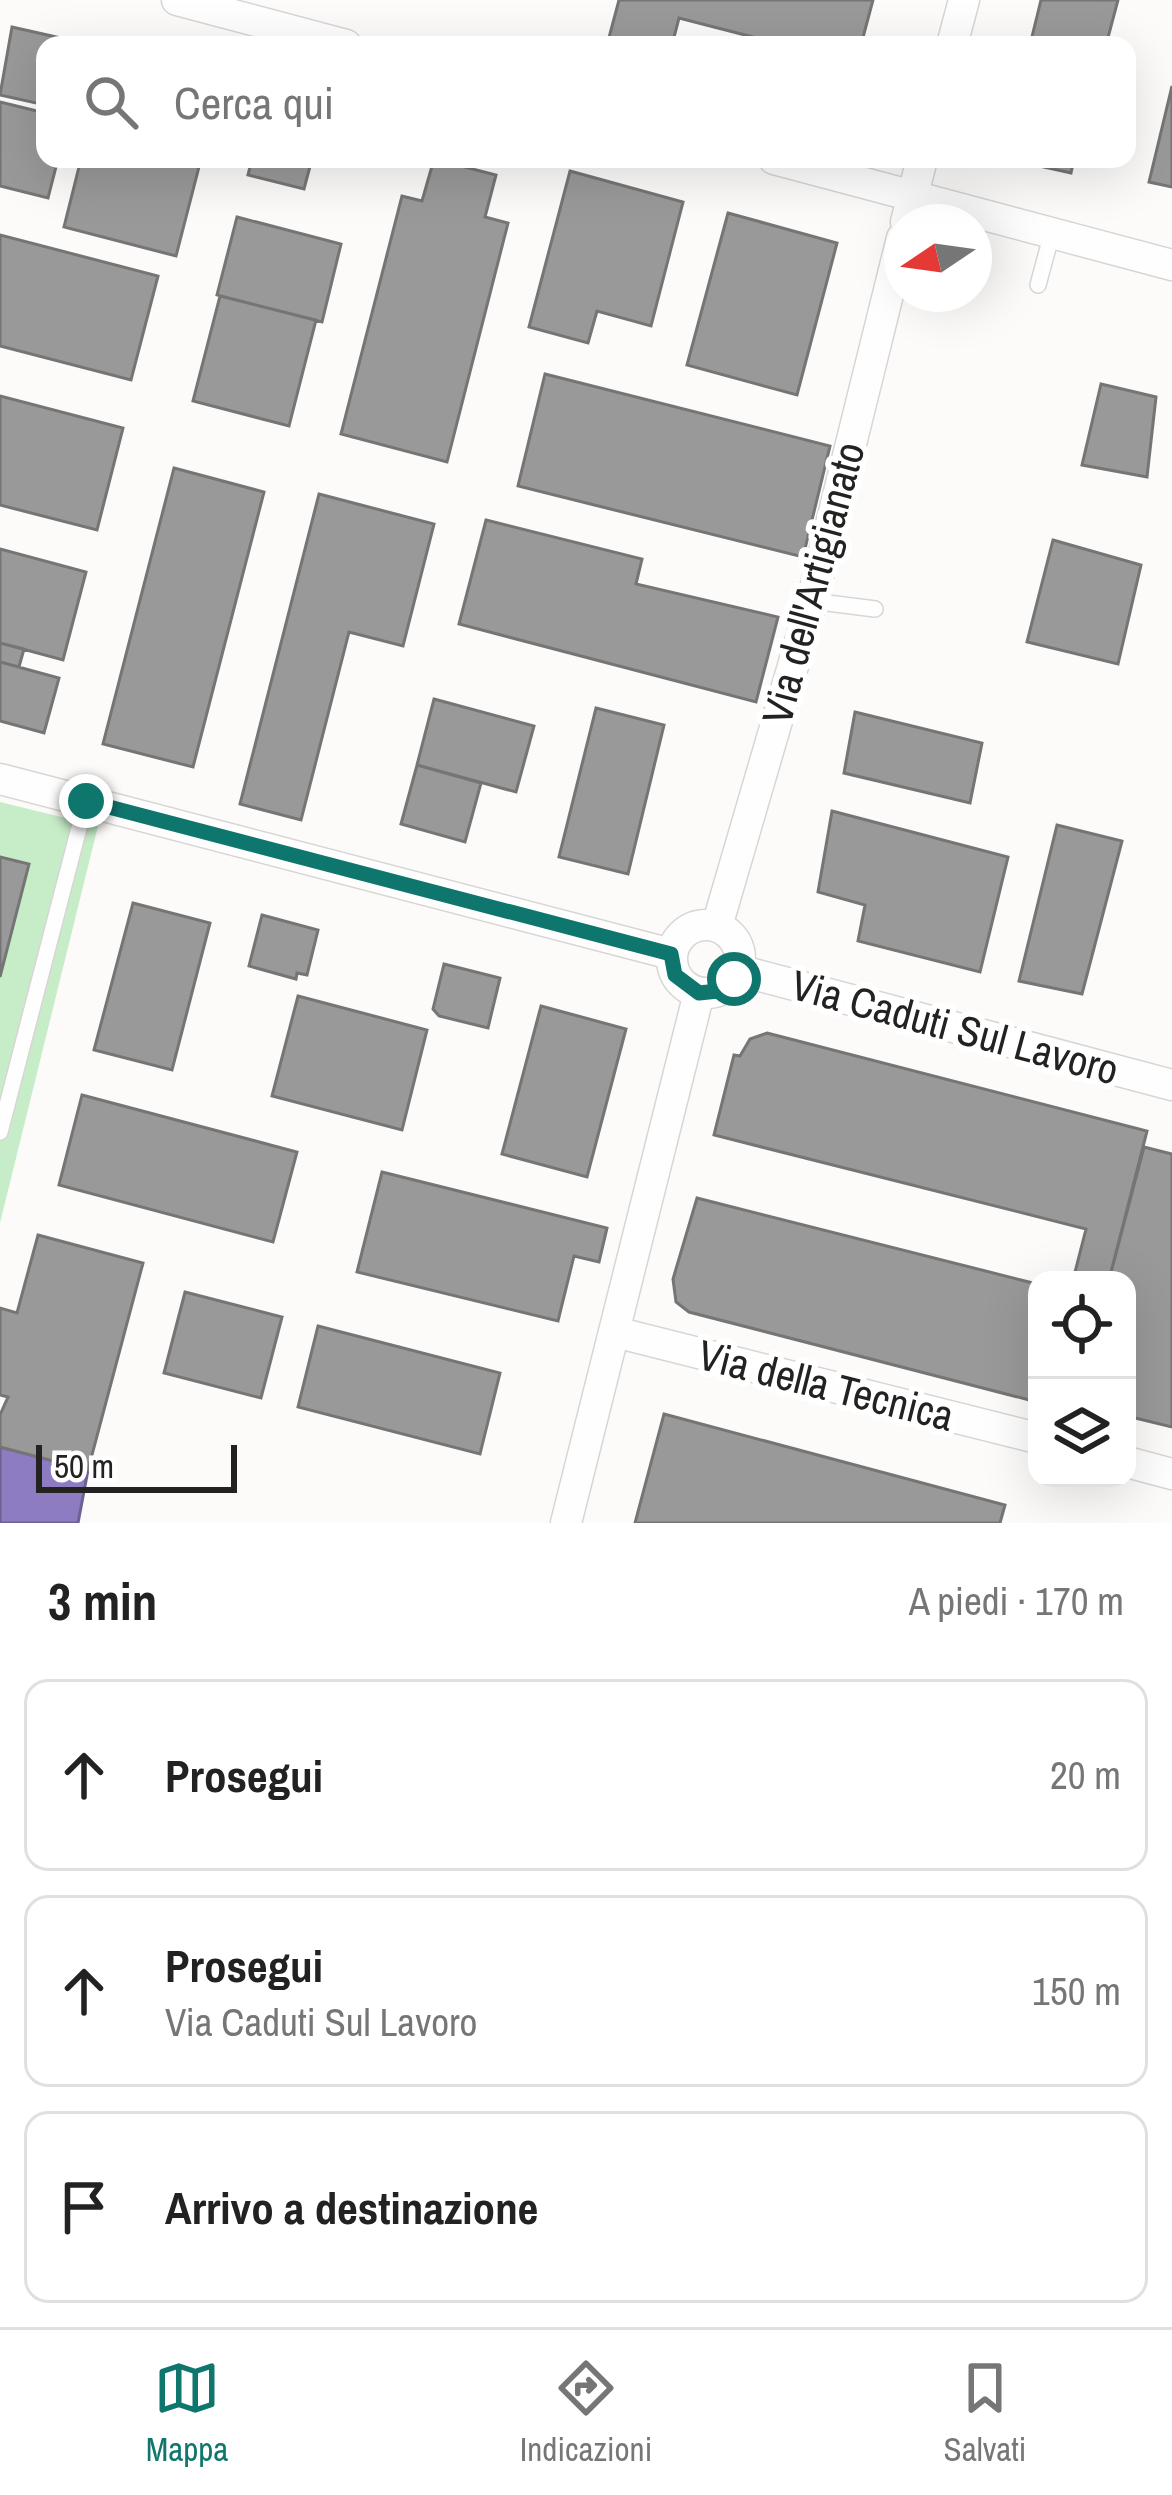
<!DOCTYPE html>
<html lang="it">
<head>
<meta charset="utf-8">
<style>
	:root { --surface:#fff; --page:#f2f2f2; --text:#222; --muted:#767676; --line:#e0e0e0; --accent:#0f766e }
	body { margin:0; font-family:"Archivo Narrow",sans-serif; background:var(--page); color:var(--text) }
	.controls { position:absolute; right:36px; bottom:36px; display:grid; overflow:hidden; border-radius:24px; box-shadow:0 12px 48px #0002 }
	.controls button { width:108px; height:108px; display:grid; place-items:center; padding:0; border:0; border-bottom:3px solid var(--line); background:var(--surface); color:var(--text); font:60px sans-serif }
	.compass { position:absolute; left:884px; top:204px; width:108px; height:108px; border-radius:50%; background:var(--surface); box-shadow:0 12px 48px #0002; rotate:257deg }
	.scale { position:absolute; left:36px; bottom:30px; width:201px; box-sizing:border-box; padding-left:12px; border:6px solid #232221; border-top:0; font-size:33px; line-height:42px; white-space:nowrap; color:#232221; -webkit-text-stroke:9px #fff; paint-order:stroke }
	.stop { position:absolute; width:36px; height:36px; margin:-27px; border:9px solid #0f766e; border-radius:50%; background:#fff }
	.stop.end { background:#0f766e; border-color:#fff; box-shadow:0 3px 12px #0008 }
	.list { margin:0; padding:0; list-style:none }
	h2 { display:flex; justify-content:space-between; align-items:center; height:156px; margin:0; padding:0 48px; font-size:51px }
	h2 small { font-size:39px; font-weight:400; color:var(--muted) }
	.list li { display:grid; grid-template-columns:78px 1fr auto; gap:36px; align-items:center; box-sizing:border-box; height:192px; margin:0 24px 24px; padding:0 24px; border:3px solid var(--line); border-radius:24px }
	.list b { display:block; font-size:45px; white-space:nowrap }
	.list p { margin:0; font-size:39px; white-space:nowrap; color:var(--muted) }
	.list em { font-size:39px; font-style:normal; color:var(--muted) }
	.icon { flex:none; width:66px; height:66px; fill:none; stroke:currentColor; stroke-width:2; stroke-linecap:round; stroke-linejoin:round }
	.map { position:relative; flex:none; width:1172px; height:1523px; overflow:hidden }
	.search { position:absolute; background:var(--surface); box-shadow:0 12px 48px #0002; left:36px; right:36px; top:36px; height:132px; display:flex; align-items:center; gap:30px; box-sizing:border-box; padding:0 42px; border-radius:24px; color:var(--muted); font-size:45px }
	.sheet { height:804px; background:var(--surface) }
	nav { display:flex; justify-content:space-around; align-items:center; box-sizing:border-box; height:168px; border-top:3px solid var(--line); background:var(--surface); font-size:33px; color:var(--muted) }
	nav a { display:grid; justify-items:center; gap:6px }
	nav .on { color:var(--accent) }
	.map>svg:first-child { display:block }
	.green { fill:#c6edc7 }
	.offices { fill:#8e7cc3; stroke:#6e6192; stroke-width:3 }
	.industry { fill:#999; stroke:#767575; stroke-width:3 }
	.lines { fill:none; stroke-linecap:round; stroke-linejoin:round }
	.service-casing { stroke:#d8d6d5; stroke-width:18 }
	.minor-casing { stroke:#d8d6d5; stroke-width:33 }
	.service { stroke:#fffefe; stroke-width:15 }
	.minor { stroke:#fffefe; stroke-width:30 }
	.route { stroke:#0f766e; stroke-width:15 }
	.labels { text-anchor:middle; stroke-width:12; stroke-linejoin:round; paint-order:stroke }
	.street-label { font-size:42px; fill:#232221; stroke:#fff }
</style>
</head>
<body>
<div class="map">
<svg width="1172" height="1523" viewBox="0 0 1172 1523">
	<rect width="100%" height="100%" fill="#fdfbf9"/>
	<path class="green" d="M0,802l98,24 -98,397z"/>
	<path class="offices" d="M0,1447l88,23 -10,53h-78z"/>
	<path class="industry" d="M619,0h254l-12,45h-77l-105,-27 -7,27h-65z
		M1041,0h77l-12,45h-76z
		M12,27l53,12 -1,6h-19v60l-45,-10z
		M1172,86v101l-23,-5z
		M0,102l45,11v46h13l-10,39 -48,-12z
		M81,159h120l-25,97 -112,-29z
		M252,159h60l-8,30 -56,-14z
		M434,159l62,16 -11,42 23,6 -61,239 -106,-28 61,-238 20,5z
		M1007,159h67l-3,14z
		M570,171l113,31 -32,124 -54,-15 -9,32 -59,-16z
		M728,213l109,30 -40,152 -110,-30z
		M237,217l104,27 -19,78 -105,-27z
		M0,235l158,41 -27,104 -131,-34z
		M220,296l96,24 -27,106 -96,-25z
		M545,374l285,72 -27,111 -285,-71z
		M1101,384l55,13 -9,80 -65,-12z
		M0,396l123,32 -26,102 -97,-25z
		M174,468l90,24 -71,275 -90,-23z
		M319,494l115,30 -31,122 -54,-14 -48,188 -61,-16z
		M486,520l156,39 -6,25 142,33 -22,85 -297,-78z
		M1053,540l88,25 -23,99 -91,-22z
		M0,549l86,23 -23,88 -63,-17z
		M0,643l24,6 -5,18 -19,-5z
		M0,662l59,16 -15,55 -44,-12z
		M434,699l100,27 -18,66 -99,-27z
		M596,708l68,17 -36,149 -69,-17z
		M855,712l127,31 -12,60 -126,-30z
		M417,765l64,18 -16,59 -64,-18z
		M832,811l176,46 -28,115 -122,-31 7,-36 -47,-13z
		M1057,825l65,16 -40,153 -63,-13z
		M0,857l29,7 -29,113z
		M133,903l77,20 -38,147 -78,-20z
		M262,915l56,15 -11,45 -10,-2 -1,6 -47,-13z
		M444,964l56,14 -12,50 -49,-12 -6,-7z
		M298,996l129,34 -25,100 -130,-34z
		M541,1006l85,23 -39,148 -85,-23z
		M767,1033l380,98 -38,149h-36l13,-51 -372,-94 20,-80 6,1 10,-17z
		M82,1095l215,57 -24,90 -214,-57z
		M1144,1147l28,7v273l-45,-11v-136h-18z
		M382,1172l225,56 -8,34 -25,-6 -16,65 -201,-49z
		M697,1198l340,86v118l-348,-90 -13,-10 -3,-23z
		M38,1235l105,28 -55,207 -88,-23v-32l8,-18 -8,-2v-87l17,5z
		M185,1292l97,25 -21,81 -97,-25z
		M318,1326l182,47 -20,81 -182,-47z
		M664,1414l341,91 -5,18h-365z"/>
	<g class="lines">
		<defs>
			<path id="service" d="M1038,285l14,-52
				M812,601l63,8
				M0,1132l86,-331"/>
			<path id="minor" d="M177,0l169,45
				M952,45l12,-45
				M774,159l398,106
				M906,222l16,-63
				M0,779l671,175
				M672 959a34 34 0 1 1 68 0a34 34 0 1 1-68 0Z
				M717,926l95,-325 90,-363
				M738,970l434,115
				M615,1332l422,106
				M1127,1462l45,12
				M566,1523l133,-530"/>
		</defs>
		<use href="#service" class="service-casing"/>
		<use href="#minor" class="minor-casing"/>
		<use href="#service" class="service"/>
		<use href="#minor" class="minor"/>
	</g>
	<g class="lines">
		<path class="route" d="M86,801l585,153 4,21 24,18 19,-2 16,-12"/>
	</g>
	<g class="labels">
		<g class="street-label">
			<text transform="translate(813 583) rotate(-75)" y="15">Via dell'Artigianato</text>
			<text transform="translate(955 1027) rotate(15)" y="15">Via Caduti Sul Lavoro</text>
			<text transform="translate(826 1385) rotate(14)" y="15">Via della Tecnica</text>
		</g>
	</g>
</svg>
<div class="controls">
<button><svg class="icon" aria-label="locate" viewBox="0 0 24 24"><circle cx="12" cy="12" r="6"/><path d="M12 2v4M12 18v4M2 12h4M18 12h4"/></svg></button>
<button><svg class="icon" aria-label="layers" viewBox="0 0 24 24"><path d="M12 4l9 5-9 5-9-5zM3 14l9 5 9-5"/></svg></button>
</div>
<svg class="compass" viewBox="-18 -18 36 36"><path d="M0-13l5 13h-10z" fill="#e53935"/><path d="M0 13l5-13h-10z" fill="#767676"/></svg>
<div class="scale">50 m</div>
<div class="stop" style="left:734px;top:979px"></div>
<div class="stop end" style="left:86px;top:801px"></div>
<div class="search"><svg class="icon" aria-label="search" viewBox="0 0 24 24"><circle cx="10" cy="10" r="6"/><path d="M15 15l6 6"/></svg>Cerca qui</div>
</div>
<section class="sheet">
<h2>3 min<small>A piedi · 170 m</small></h2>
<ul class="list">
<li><svg class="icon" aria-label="ahead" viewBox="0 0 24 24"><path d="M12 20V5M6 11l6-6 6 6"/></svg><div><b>Prosegui</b></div><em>20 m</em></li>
<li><svg class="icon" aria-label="ahead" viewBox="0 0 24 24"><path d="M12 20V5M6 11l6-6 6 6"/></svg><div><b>Prosegui</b><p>Via Caduti Sul Lavoro</p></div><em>150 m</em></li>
<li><svg class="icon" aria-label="arrive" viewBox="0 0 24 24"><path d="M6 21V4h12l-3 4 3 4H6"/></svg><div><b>Arrivo a destinazione</b></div></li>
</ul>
</section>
<nav>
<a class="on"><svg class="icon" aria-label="map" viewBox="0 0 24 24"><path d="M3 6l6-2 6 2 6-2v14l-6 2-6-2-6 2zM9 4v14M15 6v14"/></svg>Mappa</a>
<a><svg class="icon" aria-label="directions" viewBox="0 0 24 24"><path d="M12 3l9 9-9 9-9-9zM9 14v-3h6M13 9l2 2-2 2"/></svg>Indicazioni</a>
<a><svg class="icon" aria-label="saved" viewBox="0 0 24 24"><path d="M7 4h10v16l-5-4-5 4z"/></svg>Salvati</a>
</nav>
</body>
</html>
